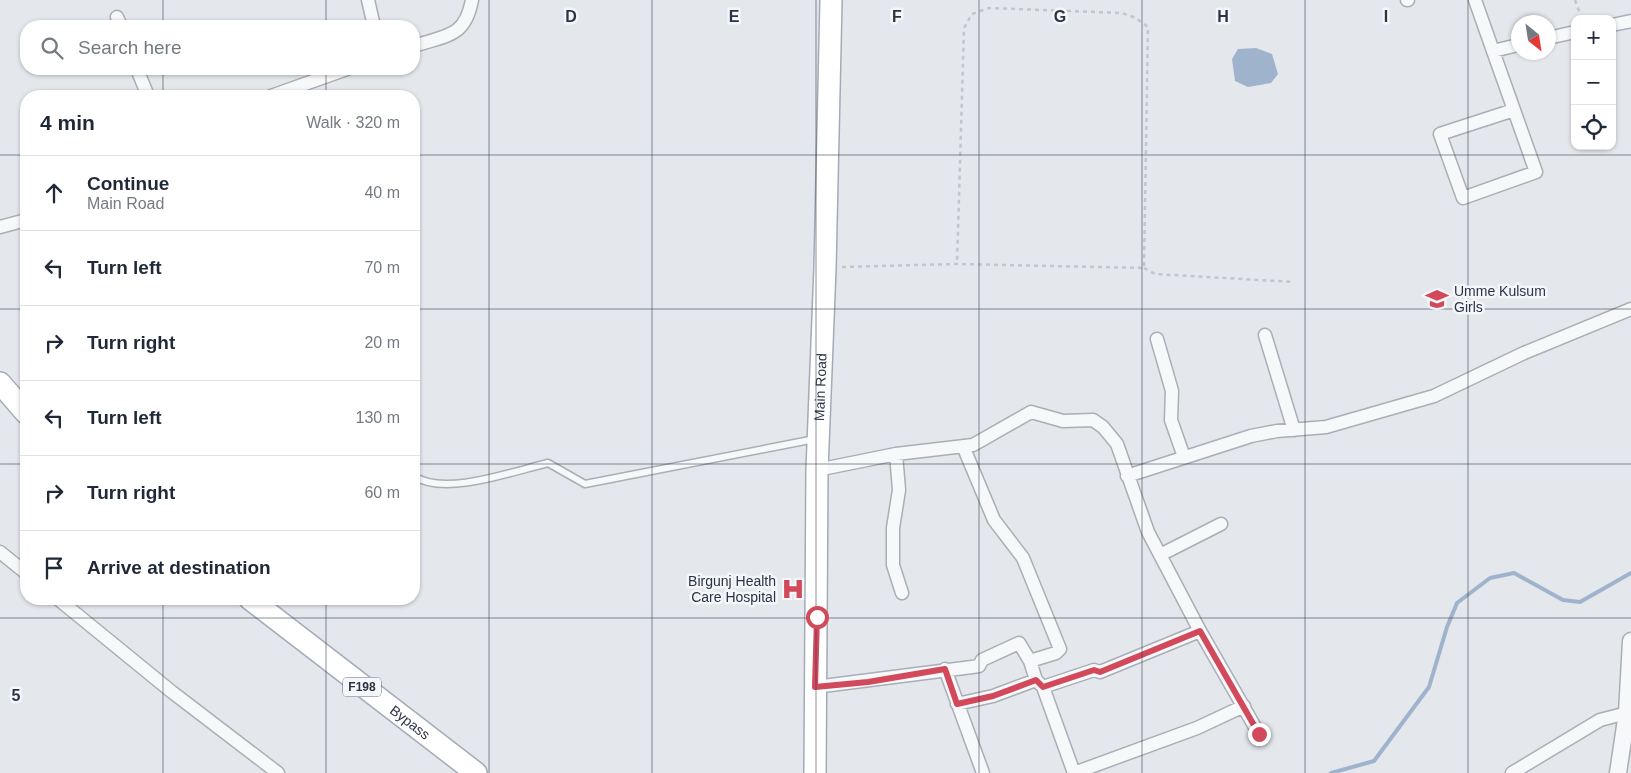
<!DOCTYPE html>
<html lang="en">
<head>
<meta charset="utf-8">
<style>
	:root { --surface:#fff; --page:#f2f2f3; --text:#1f2937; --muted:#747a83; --line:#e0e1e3 }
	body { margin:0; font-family:Helvetica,sans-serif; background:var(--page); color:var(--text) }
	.controls { position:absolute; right:15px; top:15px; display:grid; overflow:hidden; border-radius:10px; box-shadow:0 1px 4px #0004 }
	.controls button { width:45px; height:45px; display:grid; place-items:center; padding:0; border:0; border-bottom:1px solid var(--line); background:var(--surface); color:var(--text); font:25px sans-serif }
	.compass { position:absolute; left:1511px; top:15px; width:45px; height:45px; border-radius:50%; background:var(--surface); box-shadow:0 1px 4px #0004; rotate:150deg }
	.stop { position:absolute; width:15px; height:15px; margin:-11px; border:4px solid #d1495b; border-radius:50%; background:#fff }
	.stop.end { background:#d1495b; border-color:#fff; box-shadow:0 1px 5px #0008 }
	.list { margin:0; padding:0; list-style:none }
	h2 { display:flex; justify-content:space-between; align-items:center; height:65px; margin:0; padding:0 20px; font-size:21px }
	h2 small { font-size:16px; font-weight:400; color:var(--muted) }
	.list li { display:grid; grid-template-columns:32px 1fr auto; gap:15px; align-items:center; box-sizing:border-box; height:75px; padding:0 20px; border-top:1px solid var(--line) }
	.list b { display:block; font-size:19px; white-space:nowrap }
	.list p { margin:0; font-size:16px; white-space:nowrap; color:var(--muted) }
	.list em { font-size:16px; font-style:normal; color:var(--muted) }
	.icon { flex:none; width:28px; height:28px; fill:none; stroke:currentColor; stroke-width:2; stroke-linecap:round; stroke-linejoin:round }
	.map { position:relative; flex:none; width:1631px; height:773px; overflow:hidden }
	.search { position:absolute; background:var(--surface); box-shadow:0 1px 4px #0004; left:20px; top:20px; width:400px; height:55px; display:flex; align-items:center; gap:12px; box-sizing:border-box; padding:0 18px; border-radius:20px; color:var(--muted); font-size:19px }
	.panel { position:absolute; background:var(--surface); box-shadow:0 1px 4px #0004; left:20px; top:90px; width:400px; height:515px; border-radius:20px }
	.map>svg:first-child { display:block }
	.water { fill:#9fb4cc }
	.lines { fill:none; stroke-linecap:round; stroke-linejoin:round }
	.stream { stroke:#9fb4cc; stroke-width:4 }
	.service-casing { stroke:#a9aeb7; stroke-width:9 }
	.minor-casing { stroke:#a9aeb7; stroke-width:15 }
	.tertiary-casing { stroke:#a9aeb7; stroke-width:19 }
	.primary-casing { stroke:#a3abb8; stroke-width:24 }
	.path { stroke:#c2c5cb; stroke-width:2.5; stroke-dasharray:4 4; stroke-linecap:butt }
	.service { stroke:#f7f8fa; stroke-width:6 }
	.minor { stroke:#f7f8fa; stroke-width:12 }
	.tertiary { stroke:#f7f8fa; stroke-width:16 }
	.primary { stroke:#fff; stroke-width:21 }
	.route { stroke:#d1495b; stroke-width:6 }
	.grid { fill:none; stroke:#2b3445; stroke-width:1; stroke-opacity:0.55 }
	.labels { text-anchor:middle; stroke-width:5; stroke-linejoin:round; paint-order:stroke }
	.shield { fill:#f4f6f9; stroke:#676e7b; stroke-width:1 }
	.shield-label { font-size:12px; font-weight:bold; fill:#2b3445 }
	.poi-label { font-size:14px; fill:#2b3445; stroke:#f4f6f9; text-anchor:start }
	.street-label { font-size:14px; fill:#2b3445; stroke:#f4f6f9 }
	.grid-label { font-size:16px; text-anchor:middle; font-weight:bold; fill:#2b3445; stroke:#f4f6f9; stroke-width:5; stroke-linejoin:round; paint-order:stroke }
</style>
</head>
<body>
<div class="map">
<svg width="1631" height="773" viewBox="0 0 1631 773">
	<rect width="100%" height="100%" fill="#e4e7ec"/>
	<path class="water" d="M1256,48l16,6 6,20 -7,9 -23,4 -13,-6 -3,-22 6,-10z"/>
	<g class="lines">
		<path class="stream" d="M1331,773l43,-12 55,-74 18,-60 10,-24 33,-25 24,-5 49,27 17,2 51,-29"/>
		<defs>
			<path id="service" d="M414,476c30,21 100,-5 134,-13l37,21 230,-45"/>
			<path id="minor" d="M368,0l6,26
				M1407,0h1
				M1475,0l18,51 25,-6
				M117,17l4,9
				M1612,25l19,-4
				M1548,38l27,-6
				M414,46c32,-11 51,-8 58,-46
				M1493,51l43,121 -73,26 -23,-64 74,-24
				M137,69l11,27
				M271,96l76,-27
				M0,227l26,-7
				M1265,335l29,95
				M1157,339l15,52 -1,29 13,37
				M963,446l31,74 29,38 37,91 -4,4 -26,8 6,19 7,7 31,86 123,-45 47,-22
				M896,454l3,36 -6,38v37l9,28
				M817,470l79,-16 77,-9 58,-33 32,9 30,-1 10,7 14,17 31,88 52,99 59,103
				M1127,476l124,-40 26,-5 49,-4 108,-31 90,-43 107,-44
				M0,552l26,21
				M1160,555l61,-31
				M58,599l114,93 106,81
				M945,669l38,104
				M815,687l157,-20 7,-1 3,-6 37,-17 11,18
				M1043,687l51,-17 6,2 100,-41
				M957,704l36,-8 43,-16
				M1512,773l88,-53 27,-7"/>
			<path id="tertiary" d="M1618,773l9,-60 4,-72"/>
			<g id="primary">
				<path d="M0,383l26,30"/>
				<path id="s1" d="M250,599l226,174"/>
				<path id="s2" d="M815,773l2,-303 8,-202 6,-268"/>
			</g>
		</defs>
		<use href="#service" class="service-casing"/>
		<use href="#minor" class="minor-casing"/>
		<use href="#tertiary" class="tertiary-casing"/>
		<use href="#primary" class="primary-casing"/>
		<path class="path" d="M1575,0l7,19
			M842,267l115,-3 187,4 4,-241 -12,-9 -14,-5 -133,-5 -17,6 -8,14 -7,236
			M1144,268l11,6 139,8"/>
		<use href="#service" class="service"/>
		<use href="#minor" class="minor"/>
		<use href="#tertiary" class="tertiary"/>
		<use href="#primary" class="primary"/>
	</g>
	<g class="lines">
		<path class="route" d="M817,617l-2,70 53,-5 77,-13 12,35 36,-8 43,-16 7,7 51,-17 6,2 100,-41 59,103"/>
	</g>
	<path class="grid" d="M163,0v26M326,0v26M489,0v773M652,0v773M816,0v773M979,0v773M1142,0v773M1305,0v773M1468,0v773M163,69v27M326,69v27M0,155h26M414,155h1217M0,309h26M414,309h1217M0,464h26M414,464h1217M163,599v174M326,599v174M0,618h1631"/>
	<defs>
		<symbol id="school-bare" viewBox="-9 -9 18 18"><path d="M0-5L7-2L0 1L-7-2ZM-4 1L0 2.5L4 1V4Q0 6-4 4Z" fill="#d1495b" stroke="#f4f6f9" stroke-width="2.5" paint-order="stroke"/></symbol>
		<symbol id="hospital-bare" viewBox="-9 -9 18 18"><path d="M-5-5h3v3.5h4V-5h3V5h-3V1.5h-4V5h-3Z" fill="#d1495b" stroke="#f4f6f9" stroke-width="2.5" paint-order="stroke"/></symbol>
	</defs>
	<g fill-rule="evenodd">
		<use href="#school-bare" x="1421" y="283" width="32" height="32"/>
		<use href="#hospital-bare" x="777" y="573" width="32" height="32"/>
	</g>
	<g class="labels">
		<rect class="shield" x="343" y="677.5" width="38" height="19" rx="4"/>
		<g class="shield-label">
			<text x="362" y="691">F198</text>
		</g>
		<g class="poi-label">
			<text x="1454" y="296">Umme Kulsum<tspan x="1454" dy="16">Girls</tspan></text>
			<text x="776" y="586" text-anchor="end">Birgunj Health<tspan x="776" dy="16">Care Hospital</tspan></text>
		</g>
		<g class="street-label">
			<text dy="5" stroke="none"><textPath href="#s2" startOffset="386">Main Road</textPath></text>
			<text dy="5" stroke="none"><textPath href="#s1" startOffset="202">Bypass</textPath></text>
		</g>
	</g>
	<g class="grid-label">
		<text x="571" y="22">D</text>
		<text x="734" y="22">E</text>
		<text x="897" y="22">F</text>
		<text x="1060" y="22">G</text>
		<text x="1223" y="22">H</text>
		<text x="1386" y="22">I</text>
		<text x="16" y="701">5</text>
	</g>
</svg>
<div class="controls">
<button>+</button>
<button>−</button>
<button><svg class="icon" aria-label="locate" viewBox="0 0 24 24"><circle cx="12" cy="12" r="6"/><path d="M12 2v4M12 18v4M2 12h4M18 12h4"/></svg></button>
</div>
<svg class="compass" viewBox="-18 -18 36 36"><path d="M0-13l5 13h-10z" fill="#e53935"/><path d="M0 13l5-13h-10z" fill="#747a83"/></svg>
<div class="stop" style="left:817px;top:617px"></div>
<div class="stop end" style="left:1259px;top:734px"></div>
<div class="search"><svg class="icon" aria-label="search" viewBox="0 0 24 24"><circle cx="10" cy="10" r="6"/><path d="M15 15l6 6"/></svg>Search here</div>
<section class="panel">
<h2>4 min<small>Walk · 320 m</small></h2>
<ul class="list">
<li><svg class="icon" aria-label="ahead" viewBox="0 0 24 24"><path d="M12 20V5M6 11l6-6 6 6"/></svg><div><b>Continue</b><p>Main Road</p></div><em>40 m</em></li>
<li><svg class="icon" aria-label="left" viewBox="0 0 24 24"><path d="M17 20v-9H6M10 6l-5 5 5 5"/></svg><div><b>Turn left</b></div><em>70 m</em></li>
<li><svg class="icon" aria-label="right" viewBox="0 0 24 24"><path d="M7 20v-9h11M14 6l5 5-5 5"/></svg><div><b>Turn right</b></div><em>20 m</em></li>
<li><svg class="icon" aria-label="left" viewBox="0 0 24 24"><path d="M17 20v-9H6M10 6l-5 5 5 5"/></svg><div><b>Turn left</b></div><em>130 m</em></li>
<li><svg class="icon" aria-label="right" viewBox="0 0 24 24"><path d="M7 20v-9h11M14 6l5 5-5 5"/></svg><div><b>Turn right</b></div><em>60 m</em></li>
<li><svg class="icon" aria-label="arrive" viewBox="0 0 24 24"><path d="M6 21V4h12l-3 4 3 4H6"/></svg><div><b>Arrive at destination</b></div></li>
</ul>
</section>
</div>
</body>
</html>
